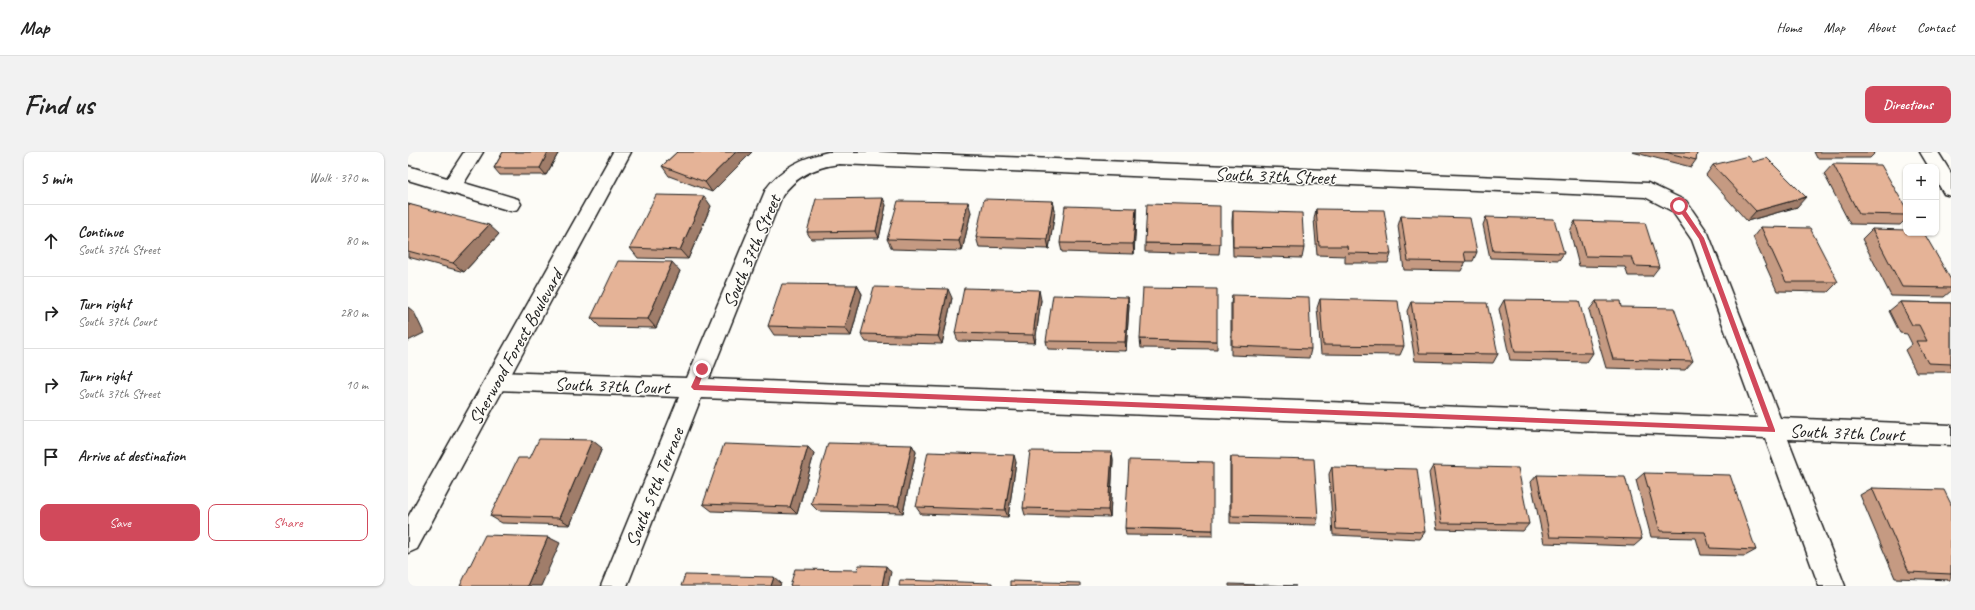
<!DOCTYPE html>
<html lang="en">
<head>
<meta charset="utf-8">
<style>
	:root { --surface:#fff; --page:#f2f2f2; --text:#222; --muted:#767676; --line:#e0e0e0; --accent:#d1495b }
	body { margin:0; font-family:Caveat,sans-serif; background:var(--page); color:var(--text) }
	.controls { position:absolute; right:12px; top:12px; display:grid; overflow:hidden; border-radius:8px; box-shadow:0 1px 3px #0004 }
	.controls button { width:36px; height:36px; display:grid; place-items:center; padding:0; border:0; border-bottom:1px solid var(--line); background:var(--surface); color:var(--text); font:20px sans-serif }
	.stop { position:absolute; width:12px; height:12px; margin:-9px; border:3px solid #d1495b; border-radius:50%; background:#fff }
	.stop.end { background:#d1495b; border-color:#fff; box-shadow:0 1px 4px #0008 }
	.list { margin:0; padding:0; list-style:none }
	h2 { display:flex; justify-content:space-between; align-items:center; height:52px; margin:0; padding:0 16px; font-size:17px }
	h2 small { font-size:13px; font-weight:400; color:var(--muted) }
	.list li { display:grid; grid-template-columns:26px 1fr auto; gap:12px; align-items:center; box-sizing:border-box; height:72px; padding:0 16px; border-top:1px solid var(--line) }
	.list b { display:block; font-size:15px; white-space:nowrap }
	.list p { margin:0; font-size:13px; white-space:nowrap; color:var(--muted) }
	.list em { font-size:13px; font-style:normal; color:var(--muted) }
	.actions { display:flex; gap:8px; padding:12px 16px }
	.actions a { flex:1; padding:9px 0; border:1px solid var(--accent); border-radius:8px; text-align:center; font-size:14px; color:var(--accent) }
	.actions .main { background:var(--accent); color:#fff }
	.icon { flex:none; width:22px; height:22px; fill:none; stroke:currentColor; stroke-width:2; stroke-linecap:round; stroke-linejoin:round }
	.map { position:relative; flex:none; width:1543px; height:434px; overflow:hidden; border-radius:8px }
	header { display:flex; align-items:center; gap:24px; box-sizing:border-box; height:56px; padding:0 20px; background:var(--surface); border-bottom:1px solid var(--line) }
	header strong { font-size:19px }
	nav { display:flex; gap:22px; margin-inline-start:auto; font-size:14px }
	.intro { display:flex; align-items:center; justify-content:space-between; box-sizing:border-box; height:96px; padding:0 24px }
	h1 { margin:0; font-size:28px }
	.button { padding:10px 18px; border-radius:8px; background:var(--accent); color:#fff; font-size:14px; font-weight:700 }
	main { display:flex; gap:24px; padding:0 24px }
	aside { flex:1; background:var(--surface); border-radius:8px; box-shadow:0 1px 3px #0004 }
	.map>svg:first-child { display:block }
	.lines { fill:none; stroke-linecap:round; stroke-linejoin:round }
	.minor-casing { stroke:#1c1c1c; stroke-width:3 }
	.tertiary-casing { stroke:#1c1c1c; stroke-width:3 }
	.minor { fill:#fdfcf7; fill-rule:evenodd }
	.tertiary { fill:#fdfcf7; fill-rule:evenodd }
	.wall { fill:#c59a82; stroke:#1c1c1c }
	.shaded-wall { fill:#a07d6a; stroke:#1c1c1c }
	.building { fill:#e5b397; stroke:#1c1c1c }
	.route { fill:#d1495b }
	.labels { text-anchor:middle; stroke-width:3; stroke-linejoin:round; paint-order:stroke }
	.street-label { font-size:19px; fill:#1c1c1c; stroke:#fdfcf7 }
</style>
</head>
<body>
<header>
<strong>Map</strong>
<nav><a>Home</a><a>Map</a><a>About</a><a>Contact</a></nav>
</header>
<div class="intro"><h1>Find us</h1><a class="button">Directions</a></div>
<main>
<aside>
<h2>5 min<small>Walk · 370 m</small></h2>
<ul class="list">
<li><svg class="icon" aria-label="ahead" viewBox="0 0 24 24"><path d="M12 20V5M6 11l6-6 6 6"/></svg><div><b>Continue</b><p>South 37th Street</p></div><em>80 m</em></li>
<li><svg class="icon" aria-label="right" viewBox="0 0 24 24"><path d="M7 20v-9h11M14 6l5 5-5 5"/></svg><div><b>Turn right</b><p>South 37th Court</p></div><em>280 m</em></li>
<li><svg class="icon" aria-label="right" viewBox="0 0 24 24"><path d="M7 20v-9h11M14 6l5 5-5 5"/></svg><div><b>Turn right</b><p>South 37th Street</p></div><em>10 m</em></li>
<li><svg class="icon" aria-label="arrive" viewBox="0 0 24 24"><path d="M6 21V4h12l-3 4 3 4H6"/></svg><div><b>Arrive at destination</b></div></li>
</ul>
<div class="actions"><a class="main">Save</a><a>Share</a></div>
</aside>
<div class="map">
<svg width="1543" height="434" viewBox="0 0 1543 434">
	<rect width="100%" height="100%" fill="#fdfcf7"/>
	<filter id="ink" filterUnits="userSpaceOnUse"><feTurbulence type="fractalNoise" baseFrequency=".025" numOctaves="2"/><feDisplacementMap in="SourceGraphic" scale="8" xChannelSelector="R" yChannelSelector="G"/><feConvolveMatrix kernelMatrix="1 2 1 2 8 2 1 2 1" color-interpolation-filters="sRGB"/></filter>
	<g filter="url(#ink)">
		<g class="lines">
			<defs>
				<path id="minor" d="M56,0h19l-19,31 54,16 3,5 -3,5 -7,2 -103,-31v-14l39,12z
					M420,0h52l768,31 38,18 22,32 72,185 171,7v20l-163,-6 57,147h-26l-54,-148 -1064,-40 -74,188h-26l78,-189 -182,-7 -8,-2 -3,-7 3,-7 8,-2 190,6 79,-189c16,-22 36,-31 62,-37zM431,12l806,33 27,14 20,29 65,178 -1048,-39 73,-183c14,-20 33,-29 57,-32z"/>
				<path id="tertiary" d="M205,0h18l-214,397 -9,4v-36z
					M1512,0h18l13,21v23l-7,-2 -8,-14v-13h-7z"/>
			</defs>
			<use href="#minor" class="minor-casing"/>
			<use href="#tertiary" class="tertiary-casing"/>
			<use href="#minor" class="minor"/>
			<use href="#tertiary" class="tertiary"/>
		</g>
		<path class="wall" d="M95,0h56l-13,23h-46l-6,-7z
			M269,0h75l-40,40 -43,-16 -7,-10z
			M1224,0h65l-1,8 -5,7z
			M1406,0h62l-6,6h-53z
			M1425,12l73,44v11l-6,6 -50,-1 -26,-50z
			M1305,13l84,42 -50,14 -41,-46z
			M645,49l2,10 -6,38 -70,-2 -3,-10z
			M0,52l91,30 -35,38 -56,-15z
			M478,53l-7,33 -68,1 -4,-7z
			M303,54l-23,53 -50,-1 -8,-10z
			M728,56v10l-2,36 -72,-2 -2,-9z
			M908,57l75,45 -3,9h-43v-7l-28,-1 -3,-36z
			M825,59l71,37 -2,10 -69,-2 -1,-35z
			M563,60l-9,39 -70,-2 -5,-10z
			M993,64l76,36 -4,9h-7l-5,10 -57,-1 -6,-44z
			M1078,65l78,36 -5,7 -69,-2 -7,-33z
			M1167,69l84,46 -7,9h-24l-3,-9 -46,-1 -9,-35z
			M1353,75l77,55 -10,10 -51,-1 -24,-54z
			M1464,77l79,51v11l-7,6 -53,-1 -29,-57z
			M737,91l75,1 -1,10 -74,-2z
			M272,119l-24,57 -56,-1 -9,-9z
			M449,133l5,9 -11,42 -77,-1 -6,-9z
			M824,143l79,54 -2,9 -78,-3v-51z
			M720,145l1,9 -3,45 -78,-2 -2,-8z
			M544,146l-10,46 -76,-2 -5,-8z
			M912,147l84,47 -4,9 -79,-1 -4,-46z
			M633,148l-6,43 -77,-2 -3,-8z
			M1096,148l89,53 -6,9 -77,-2 -11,-51z
			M1188,149l25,6 72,54 -8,9 -79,-2 -17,-58z
			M1003,150l87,52 -5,9 -78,-2 -8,-50z
			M1492,150l51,1v69h-35l-11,-22 7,-6 -5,-10 -7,-1 -11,-22z
			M732,187l77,2v8l-76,-1z
			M504,293l4,7 -13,61 -85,-2 -7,-7z
			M400,295l6,7 -17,60 -85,-3 -9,-7z
			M194,296l-32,77 -68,-2 -12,-7 40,-58z
			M704,300l1,8 -3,57 -85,-2 -2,-7z
			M823,305l87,61 -2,7 -86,-2v-58z
			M608,310l-8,55 -87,-3 -5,-7z
			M1025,314l96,58 -6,7 -86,-2 -8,-56z
			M924,315l93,65 -5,7 -87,-4 -4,-61z
			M1236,321l112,77 -11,6 -44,-1 -5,-17 -45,-1 -15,-57z
			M1129,323l105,64 -8,7 -90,-3 -13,-61z
			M1464,336l79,16v76l-56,-2 -35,-83z
			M717,376l88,2v6l-87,-1z"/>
		<path class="shaded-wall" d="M140,0h11l-13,23 -6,-7z
			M328,0h16l-40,40 -7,-10z
			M296,44l7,10 -23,53 -8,-9z
			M1398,45l-9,10 -50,14 9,-10z
			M475,46l3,7 -7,33 -3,-7z
			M645,49l2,10 -6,38 -2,-10z
			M560,50l3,10 -9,39 -3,-10z
			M728,56v10l-2,36 -1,-10z
			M81,73l10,9 -35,38 -11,-9z
			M264,110l8,9 -24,57 -8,-9z
			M449,133l5,9 -11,42 -6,-8z
			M540,137l4,9 -10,46 -4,-8z
			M631,138l2,10 -6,43 -2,-8z
			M720,145l1,9 -3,45 -1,-9z
			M0,155l6,5 10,21 -16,8z
			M184,288l10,8 -32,77 -11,-7z
			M504,293l4,7 -13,61 -5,-7z
			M400,295l6,7 -17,60 -7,-7z
			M704,300l1,8 -3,57 -2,-7z
			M606,303l2,7 -8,55 -3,-7z
			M140,385l12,6 -19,43h-14z
			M478,414l5,6 -3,14h-6z
			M366,425l7,6 -1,3h-9z"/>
		<path class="building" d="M95,0h45l-8,16h-46z
			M269,0h59l-31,30 -43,-16z
			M1257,0h32l-1,8z
			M1340,4l5,6 14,-4 39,39 -50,14 -43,-46z
			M1425,12l48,1 25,43v7l-47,-1z
			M248,43l48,1 -24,54 -50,-2z
			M475,46l-7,33 -69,1 9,-33z
			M576,47l69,2 -6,38 -71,-2z
			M490,49l70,1 -9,39 -72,-2z
			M0,52l81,21 -36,38 -45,-12z
			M739,52l73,2v38l-75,-1z
			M657,54l71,2 -3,36 -73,-1z
			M908,57l68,1 7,44 -43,-1 -1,-7h-28z
			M825,59l69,2 2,35 -71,-1z
			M993,64l69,2 7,34h-13l2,10 -58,-1z
			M1078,65l68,2 10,34 -71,-2z
			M1167,69l70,2 14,44 -24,-1 -3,-9 -47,-1z
			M1353,75l49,1 28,54h-52z
			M1464,77l34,1v3h18l27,47v8l-49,-1z
			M210,109l54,1 -24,57 -57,-1z
			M374,132l75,1 -12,43 -77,-2z
			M466,135l74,2 -10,47 -77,-2z
			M556,136l75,2 -6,45 -78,-2z
			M735,136l74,1v52l-77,-2z
			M645,143l75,2 -3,45 -79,-1z
			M824,143l77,2 2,52 -79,-3z
			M912,147l78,2 6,45 -81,-1z
			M1096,148l75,1 14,52 -78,-1z
			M1188,149h24l1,6 53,1 19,53 -80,-2z
			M1003,150l76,1 11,51 -79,-1z
			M1492,150l51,1v61l-23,-1 -12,-22h11l-8,-16h-7z
			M131,287l53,1 -33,78 -69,-2 28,-58h12z
			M420,291l84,2 -14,61 -87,-2z
			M316,292l84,3 -18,60 -87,-3z
			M622,299l82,1 -4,58 -85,-2z
			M520,300l86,3 -9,55 -89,-3z
			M823,305l83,2 4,59 -87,-2z
			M721,308l84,2v68l-88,-2z
			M1025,314l85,2 11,56 -87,-1z
			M924,315l85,2 8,63 -89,-3z
			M1236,321l86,2 26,75 -46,-2 -5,-16 -45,-1z
			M1129,323l88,2 17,62 -92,-2z
			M1464,336l72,2 7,14v70l-42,-2z
			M77,383l63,2 -21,49h-67z
			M451,413l27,1 -4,20h-92l5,-17 63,1z
			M277,423l89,2 -3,9h-90z
			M492,428l92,3v3h-93z
			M602,429l70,2v3h-70z
			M821,432l67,2h-67z"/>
	</g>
	<path class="route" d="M1269,52h4l23,34 71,192v2l-1081,-42 -3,-3 9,-20 2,-1 3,3 -6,16 1069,42 -69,-188 -22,-32z"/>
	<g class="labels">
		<g class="street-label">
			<text transform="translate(867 23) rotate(2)" y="7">South 37th Street</text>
			<text transform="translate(343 99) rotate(-67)" y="7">South 37th Street</text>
			<text transform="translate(107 195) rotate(-61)" y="7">Sherwood Forest Boulevard</text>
			<text transform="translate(204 233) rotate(2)" y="7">South 37th Court</text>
			<text transform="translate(1439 280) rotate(2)" y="7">South 37th Court</text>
			<text transform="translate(246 335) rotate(-68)" y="7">South 59th Terrace</text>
		</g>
	</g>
</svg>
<div class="controls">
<button>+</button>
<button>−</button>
</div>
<div class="stop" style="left:1271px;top:54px"></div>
<div class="stop end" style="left:294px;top:217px"></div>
</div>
</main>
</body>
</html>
